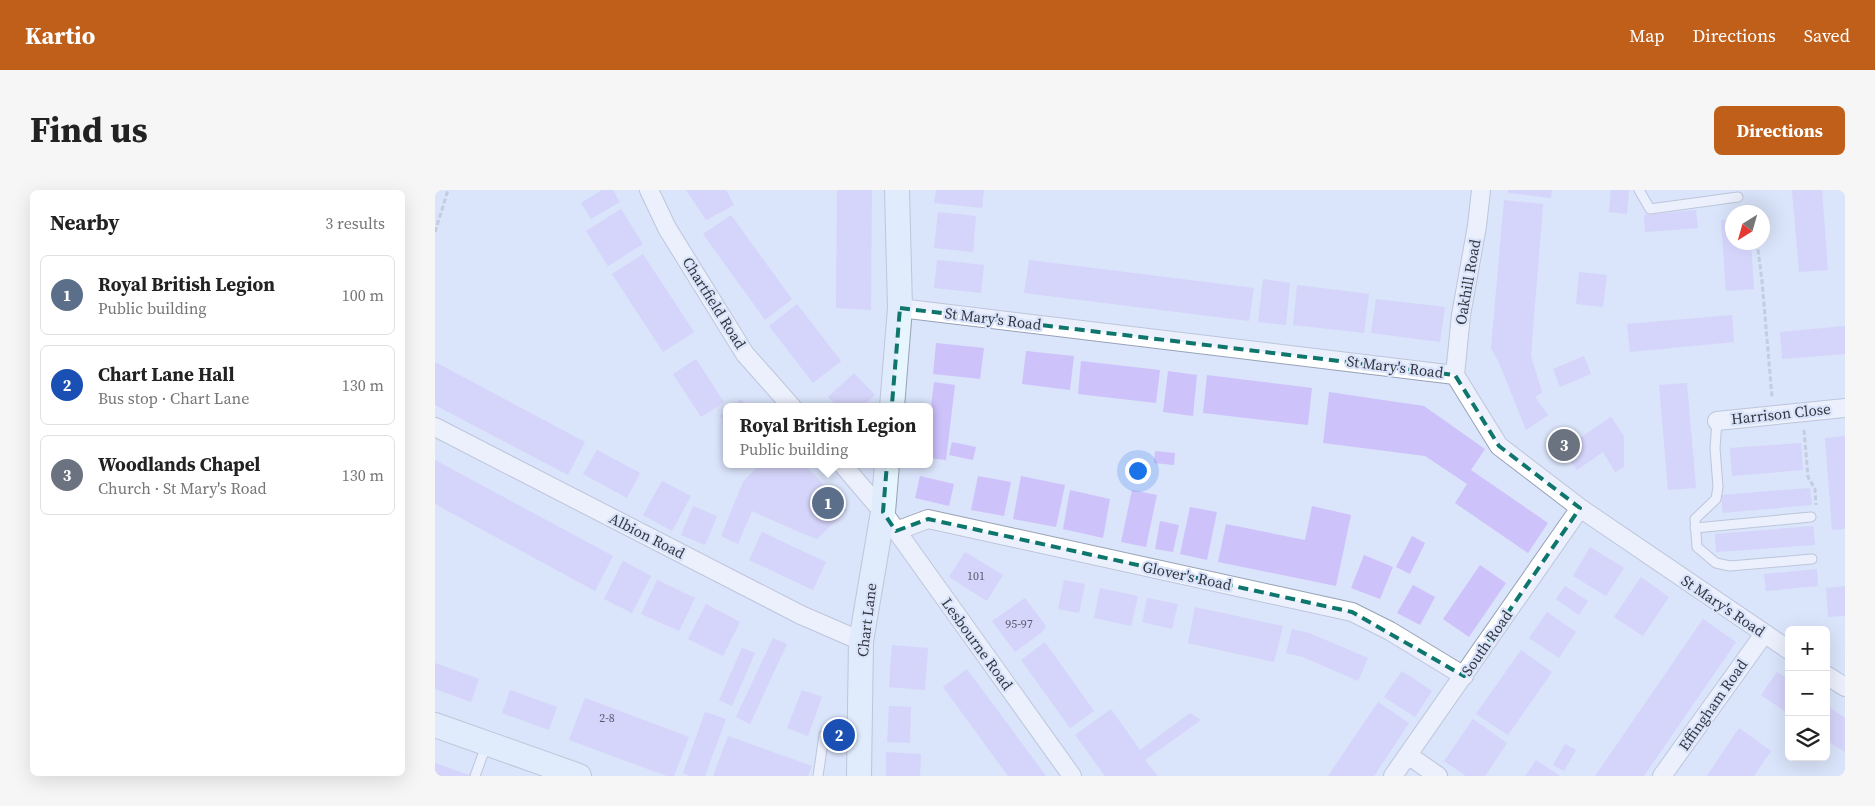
<!DOCTYPE html>
<html lang="en">
<head>
<meta charset="utf-8">
<style>
	:root { --surface:#fff; --page:#f6f6f6; --text:#222; --muted:#767676; --line:#e0e0e0; --accent:#bf5f1a }
	body { margin:0; font-family:"Source Serif 4",serif; background:var(--page); color:var(--text) }
	.controls { position:absolute; right:15px; bottom:15px; display:grid; overflow:hidden; border-radius:8px; box-shadow:0 5px 20px #0002 }
	.controls button { width:45px; height:45px; display:grid; place-items:center; padding:0; border:0; border-bottom:1px solid var(--line); background:var(--surface); color:var(--text); font:25px sans-serif }
	.compass { position:absolute; left:1290px; top:15px; width:45px; height:45px; border-radius:50%; background:var(--surface); box-shadow:0 5px 20px #0002; rotate:217deg }
	.you { position:absolute; left:702px; top:280px; width:18px; height:18px; margin:-12px; border:4px solid #fff; border-radius:50%; background:#1a73e8; box-shadow:0 0 0 8px #1a73e833 }
	.badge { display:grid; place-items:center; width:32px; height:32px; border-radius:50%; background:var(--accent); color:#fff; font-size:16px; font-weight:700 }
	.pin { position:absolute; translate:-50% -50%; border:2px solid #fff; box-shadow:0 1px 5px #0006 }
	.popup { position:absolute; left:288px; top:213px; width:210px; height:65px; box-sizing:border-box; display:grid; place-content:center; border-radius:8px; background:var(--surface); filter:drop-shadow(0 1px 4px #0005); font-size:16px; white-space:nowrap; color:var(--muted) }
	.popup b { font-size:19px; color:var(--text) }
	.popup::after { content:''; position:absolute; left:50%; top:100%; margin-left:-10px; border:10px solid transparent; border-top-color:var(--surface) }
	.list { margin:0; padding:0; list-style:none }
	h2 { display:flex; justify-content:space-between; align-items:center; height:65px; margin:0; padding:0 20px; font-size:21px }
	h2 small { font-size:16px; font-weight:400; color:var(--muted) }
	.list li { display:grid; grid-template-columns:32px 1fr auto; gap:15px; align-items:center; box-sizing:border-box; height:80px; margin:0 10px 10px; padding:0 10px; border:1px solid var(--line); border-radius:8px }
	.list b { display:block; font-size:19px; white-space:nowrap }
	.list p { margin:0; font-size:16px; white-space:nowrap; color:var(--muted) }
	.list em { font-size:16px; font-style:normal; color:var(--muted) }
	.icon { flex:none; width:28px; height:28px; fill:none; stroke:currentColor; stroke-width:2; stroke-linecap:round; stroke-linejoin:round }
	.map { position:relative; flex:none; width:1410px; height:586px; overflow:hidden; border-radius:8px }
	header { display:flex; align-items:center; gap:30px; box-sizing:border-box; height:70px; padding:0 25px; background:var(--accent); color:#fff }
	header strong { font-size:24px }
	nav { display:flex; gap:28px; margin-inline-start:auto; font-size:18px }
	.intro { display:flex; align-items:center; justify-content:space-between; box-sizing:border-box; height:120px; padding:0 30px }
	h1 { margin:0; font-size:35px }
	.button { padding:12px 22px; border-radius:8px; background:var(--accent); color:#fff; font-size:18px; font-weight:700 }
	main { display:flex; gap:30px; padding:0 30px }
	aside { flex:1; background:var(--surface); border-radius:8px; box-shadow:0 5px 20px #0002 }
	.map>svg:first-child { display:block }
	.building { fill:#cec2fb }
	.lines { fill:none; stroke-linecap:round; stroke-linejoin:round }
	.lane-casing { stroke:#98a2b6; stroke-width:11 }
	.street-casing { stroke:#98a2b6; stroke-width:20 }
	.secondary-casing { stroke:#98a2b6; stroke-width:26 }
	.path { stroke:#a6afc0; stroke-width:3; stroke-dasharray:5 2.5; stroke-linecap:butt }
	.lane { stroke:#fff; stroke-width:9 }
	.street { stroke:#fff; stroke-width:18 }
	.secondary { stroke:#e7f5fe; stroke-width:24 }
	.marked { fill:none; stroke:#0f766e; stroke-width:4; stroke-dasharray:10 6; stroke-linejoin:round }
	.labels { text-anchor:middle; stroke-width:4.5; stroke-linejoin:round; paint-order:stroke }
	.number-label { font-size:12px; fill:#5a5a6f }
	.street-label { font-size:15px; fill:#343840; stroke:#dae4fa }
</style>
</head>
<body>
<header>
<strong>Kartio</strong>
<nav><a>Map</a><a>Directions</a><a>Saved</a></nav>
</header>
<div class="intro"><h1>Find us</h1><a class="button">Directions</a></div>
<main>
<aside>
<h2>Nearby<small>3 results</small></h2>
<ul class="list">
<li><span class="badge" style="background:#5c6f8a">1</span><div><b>Royal British Legion</b><p>Public building</p></div><em>100 m</em></li>
<li><span class="badge" style="background:#1a4fb4">2</span><div><b>Chart Lane Hall</b><p>Bus stop · Chart Lane</p></div><em>130 m</em></li>
<li><span class="badge" style="background:#6b7280">3</span><div><b>Woodlands Chapel</b><p>Church · St Mary's Road</p></div><em>130 m</em></li>
</ul>
</aside>
<div class="map">
<svg width="1410" height="586" viewBox="0 0 1410 586">
	<rect width="100%" height="100%" fill="#dae4fa"/>
	<path class="building" d="M167,0h11l7,12 -29,17 -10,-16z
		M251,0h40l8,15 -28,15z
		M402,0h35l-1,120 -35,-2z
		M501,0h48l-2,18 -48,-5z
		M1073,0h44l-1,8 -43,-5z
		M1176,0h18l-2,24 -18,-2z
		M1357,0h30l6,80 -29,2z
		M1069,10l39,4 -12,152 11,36 -7,5 13,18 -22,15 -27,-67 -8,-15z
		M186,19l22,35 -35,22 -22,-35z
		M1261,20l2,18 -53,4 -1,-17z
		M503,22l38,4 -3,36 -39,-4z
		M296,25l61,84 -27,21 -62,-86z
		M1298,29v23h18l3,47 -28,2 -5,-71z
		M208,64l51,78 -31,20 -51,-78z
		M502,70l47,5 -3,28 -47,-5z
		M594,70l225,28 -5,33 -225,-28z
		M1144,82l28,3 -4,32 -27,-3z
		M828,89l27,4 -4,42 -28,-3z
		M862,95l72,9 -5,39 -71,-8z
		M941,109l69,8 -5,35 -69,-9z
		M362,114l44,57 -28,22 -44,-57z
		M1297,125l2,27 -104,10 -3,-28z
		M1410,136v28l-63,5 -2,-27z
		M501,153l48,5 -4,31 -47,-5z
		M591,161l48,5 -4,34 -48,-6z
		M1149,166l7,18 -31,13 -7,-18z
		M261,169l28,43 -23,15 -28,-43z
		M646,171l79,9 -4,33 -78,-9z
		M0,172l150,80 -17,33 -133,-70z
		M733,181l29,4 -4,41 -30,-4z
		M419,183l21,22 -13,12h-24l-10,-10z
		M772,185l105,13 -4,37 -105,-12z
		M499,192l21,3 -9,75 -17,-2v-35z
		M1252,193l9,105 -28,2 -9,-105z
		M894,202l95,14 61,43 -14,21 77,53 -20,30 -73,-50 12,-19 -42,-28 -102,-13z
		M306,209l7,8h-16z
		M292,221v13l-7,-8z
		M1176,227l13,19v31l-9,5 -12,-20 -26,18 -15,-20z
		M1410,246v93l-13,1 -7,-92z
		M517,252l24,5 -3,13 -24,-5z
		M1366,253l2,27 -71,6 -2,-28z
		M162,260l43,23 -13,25 -44,-24z
		M720,261l20,2 -1,12 -20,-2z
		M0,270l178,96 -18,35 -160,-87z
		M325,274h44l43,46 -30,29 -16,-6 -49,-22 -14,33 -17,-8 22,-54z
		M485,286l34,8 -5,22 -34,-8z
		M543,286l33,6 -7,34 -33,-6z
		M586,286l44,9 -9,42 -43,-8z
		M227,291l29,15 -19,35 -29,-16z
		M1375,298l2,17 -89,8 -2,-18z
		M635,300l40,9 -7,39 -40,-9z
		M697,300l25,5 -11,52 -25,-5z
		M258,316l24,10 -12,29 -24,-10z
		M877,316l39,9 -15,71 -118,-24 8,-38 79,16z
		M755,317l27,5 -10,48 -27,-6z
		M725,331l19,4 -6,27 -18,-3z
		M1378,336l2,19 -99,7 -1,-18z
		M327,342l64,30 -13,28 -64,-30z
		M977,346l13,7 -15,31 -14,-7z
		M1155,357l34,21 -18,28 -33,-20z
		M530,362l38,23 -16,26 -38,-24z
		M929,365l29,12 -13,32 -29,-11z
		M188,371l28,15 -19,37 -28,-14z
		M1045,375l26,18 -37,54 -26,-18z
		M1382,379l1,17 -52,5 -2,-17z
		M1206,387l28,20 -26,39 -29,-19z
		M222,390l38,18 -16,33 -38,-17z
		M629,390l21,4 -6,29 -21,-4z
		M978,395l22,12 -15,28 -23,-12z
		M1130,396l23,15 -9,14 -23,-16z
		M1410,396v30l-17,1 -2,-29z
		M665,398l38,8 -7,30 -37,-8z
		M590,408l21,28 -4,6 -27,20 -23,-31z
		M712,408l31,6 -6,25 -30,-7z
		M271,414l34,18 -17,34 -35,-17z
		M760,417l88,19 -9,36 -86,-19z
		M1112,422l29,20 -17,26 -30,-20z
		M1268,429l33,23 -92,134h-49z
		M857,439l17,4 59,25 -10,23 -55,-24 -17,-4z
		M338,448l14,6 -37,80 -14,-7z
		M610,452l49,69 -24,17 -49,-68z
		M457,455l36,3 -3,42 -36,-3z
		M307,458l13,5 -23,53 -13,-6z
		M1086,460l31,22 -44,63 -32,-21z
		M0,473l44,16 -8,23 -36,-13z
		M532,479l79,107h-38l-65,-89z
		M967,481l30,20 -17,26 -31,-20z
		M1342,482l12,7v35l-28,-19z
		M75,500l47,17 -8,23 -47,-17z
		M367,500l20,7 -14,39 -21,-8z
		M150,508l104,39 -15,39h-7l-98,-36z
		M943,512l31,21 -35,53h-46z
		M1391,515l19,13v34l-19,-12z
		M454,516l22,1 -1,36 -23,-1z
		M676,519l29,41 50,-37 11,7 -56,40 13,16h-53l-30,-41z
		M270,522l21,7 -21,57h-15l-7,-3z
		M1038,529l34,24 -22,33h-19l-22,-15z
		M1304,538l32,23 -17,25h-47z
		M293,546l84,30 -4,10h-95z
		M1130,554l11,6 -12,21 -11,-6z
		M451,562l35,2 -1,22h-34z
		M1101,570l24,16h-35z
		M0,573l37,13h-37z"/>
	<g class="lines">
		<defs>
			<path id="lane" d="M1204,0l11,19 88,-12
				M1282,231l-2,27 3,39 -2,12 -21,20 2,28 19,16 14,3 82,-7
				M1260,338l116,-11
				M40,586l12,-33
				M383,586l6,-41"/>
			<path id="street" d="M214,0l18,38 78,126 47,53
				M465,118l555,67 44,71 81,62 209,142
				M1020,185l6,-60 16,-89 4,-36
				M1282,231l128,-13
				M0,237l366,188 60,26
				M407,274l41,48 189,264
				M461,341l32,-12 424,93 38,19 74,45
				M1391,485l19,12
				M973,565l30,21
				M958,586l187,-268
				M1227,586l102,-142"/>
			<path id="secondary" d="M457,217l8,-99 -3,-118
				M0,535l144,51
				M424,586l2,-135 22,-129 4,-48"/>
		</defs>
		<use href="#lane" class="lane-casing"/>
		<use href="#street" class="street-casing"/>
		<use href="#secondary" class="secondary-casing"/>
		<path class="path" d="M0,42l13,-42
			M1322,52l5,39 10,116
			M1369,240l4,47 7,12 1,16"/>
		<use href="#lane" class="lane"/>
		<use href="#street" class="street"/>
		<use href="#secondary" class="secondary"/>
	</g>
	<path d="M0 0H1410V586H0ZM465,118l555,67 44,71 81,62 -116,168 -112,-64 -424,-93 -32,12 -13,-19z" fill="#dae4fa" fill-opacity=".55" fill-rule="evenodd"/>
	<path class="marked" d="M465,118l555,67 44,71 81,62 -116,168 -112,-64 -424,-93 -32,12 -13,-19z"/>
	<g class="labels">
		<g class="number-label">
			<text x="541" y="390">101</text>
			<text x="584" y="438">95-97</text>
			<text x="172" y="532">2-8</text>
		</g>
		<g class="street-label">
			<text transform="translate(1033 92) rotate(-80)" y="5">Oakhill Road</text>
			<text transform="translate(279 113) rotate(58)" y="5">Chartfield Road</text>
			<text transform="translate(558 129) rotate(7)" y="5">St Mary's Road</text>
			<text transform="translate(960 177) rotate(7)" y="5">St Mary's Road</text>
			<text transform="translate(1346 224) rotate(-6)" y="5">Harrison Close</text>
			<text transform="translate(212 346) rotate(27)" y="5">Albion Road</text>
			<text transform="translate(752 386) rotate(12)" y="5">Glover's Road</text>
			<text transform="translate(1288 416) rotate(34)" y="5">St Mary's Road</text>
			<text transform="translate(432 430) rotate(-83)" y="5">Chart Lane</text>
			<text transform="translate(1052 453) rotate(-55)" y="5">South Road</text>
			<text transform="translate(542 454) rotate(54)" y="5">Lesbourne Road</text>
			<text transform="translate(1278 515) rotate(-55)" y="5">Effingham Road</text>
		</g>
	</g>
</svg>
<div class="controls">
<button>+</button>
<button>−</button>
<button><svg class="icon" aria-label="layers" viewBox="0 0 24 24"><path d="M12 4l9 5-9 5-9-5zM3 14l9 5 9-5"/></svg></button>
</div>
<svg class="compass" viewBox="-18 -18 36 36"><path d="M0-13l5 13h-10z" fill="#e53935"/><path d="M0 13l5-13h-10z" fill="#767676"/></svg>
<div class="you"></div>
<div class="pin badge" style="left:393px;top:313px;background:#5c6f8a">1</div>
<div class="popup"><b>Royal British Legion</b>Public building</div>
<div class="pin badge" style="left:404px;top:545px;background:#1a4fb4">2</div>
<div class="pin badge" style="left:1129px;top:255px;background:#6b7280">3</div>
</div>
</main>
</body>
</html>
